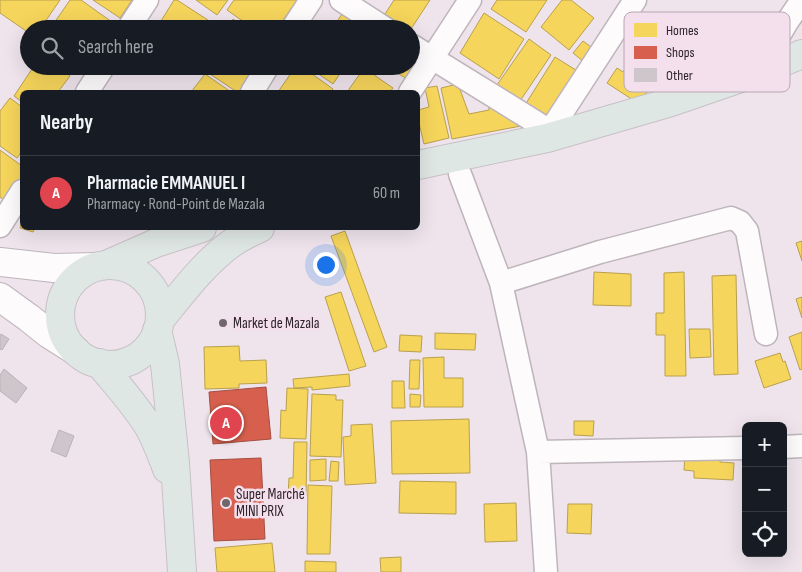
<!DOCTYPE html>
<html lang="en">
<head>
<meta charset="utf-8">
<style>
	:root { --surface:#171b24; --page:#20242c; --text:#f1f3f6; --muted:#9ea1a6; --line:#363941; --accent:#0b8043 }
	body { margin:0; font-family:"Sofia Sans Condensed",sans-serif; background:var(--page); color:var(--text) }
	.controls { position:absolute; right:15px; bottom:15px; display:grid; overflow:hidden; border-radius:8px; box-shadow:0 5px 20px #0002 }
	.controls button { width:45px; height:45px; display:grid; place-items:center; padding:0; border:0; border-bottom:1px solid var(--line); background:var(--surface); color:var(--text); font:25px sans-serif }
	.you { position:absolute; left:325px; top:264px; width:18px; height:18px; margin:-12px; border:4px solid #fff; border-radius:50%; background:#1a73e8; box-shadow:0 0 0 8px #1a73e833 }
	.badge { display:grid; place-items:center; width:32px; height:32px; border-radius:50%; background:var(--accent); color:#fff; font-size:16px; font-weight:700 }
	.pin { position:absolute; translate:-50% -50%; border:2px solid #fff; box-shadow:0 1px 5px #0006 }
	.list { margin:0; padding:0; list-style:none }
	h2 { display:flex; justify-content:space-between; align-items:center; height:65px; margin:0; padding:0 20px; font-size:21px }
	h2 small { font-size:16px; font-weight:400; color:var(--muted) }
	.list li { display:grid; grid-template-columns:32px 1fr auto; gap:15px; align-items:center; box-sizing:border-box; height:75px; padding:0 20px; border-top:1px solid var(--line) }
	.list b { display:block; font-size:19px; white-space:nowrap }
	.list p { margin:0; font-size:16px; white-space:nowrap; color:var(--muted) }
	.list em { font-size:16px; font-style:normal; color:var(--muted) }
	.icon { flex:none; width:28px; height:28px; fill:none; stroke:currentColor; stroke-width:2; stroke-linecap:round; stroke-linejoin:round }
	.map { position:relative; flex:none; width:802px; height:572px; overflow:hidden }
	.search { position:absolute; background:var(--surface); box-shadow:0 5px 20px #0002; left:20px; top:20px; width:400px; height:55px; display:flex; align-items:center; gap:12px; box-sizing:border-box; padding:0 18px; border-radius:28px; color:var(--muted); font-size:19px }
	.panel { position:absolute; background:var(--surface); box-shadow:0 5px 20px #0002; left:20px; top:90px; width:400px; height:140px; border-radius:8px }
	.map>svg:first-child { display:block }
	.homes { fill:#f6d55c; stroke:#b9a04d }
	.shops { fill:#d6604d; stroke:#a34e42 }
	.building { fill:#cfc6cc; stroke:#bbb2b9 }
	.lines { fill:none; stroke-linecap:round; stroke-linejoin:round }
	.minor-casing { stroke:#beb5bb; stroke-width:25 }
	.secondary-casing { stroke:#beb5bb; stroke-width:30 }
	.primary-casing { stroke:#c7c1c5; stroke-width:30 }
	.minor { stroke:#fdfbfc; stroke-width:22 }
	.secondary { stroke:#fdfbfc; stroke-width:28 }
	.primary { stroke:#dfe7e4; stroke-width:28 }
	.poi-dot { fill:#70676d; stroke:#f4dfed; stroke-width:2 }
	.labels { text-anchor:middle; stroke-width:5; stroke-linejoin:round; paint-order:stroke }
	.poi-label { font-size:15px; fill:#2c2429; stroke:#f4dfed; text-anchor:start }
	.key { fill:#f4dfed; stroke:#b8a7b2; stroke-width:1 }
	.key-label { font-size:14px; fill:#2c2429 }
</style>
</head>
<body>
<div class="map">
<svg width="802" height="572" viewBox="0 0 802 572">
	<rect width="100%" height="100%" fill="#efe4ec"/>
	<path class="homes" d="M0,0h60l-20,29h-11v4l-29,-20z
		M70,0h11l31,22 -4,7h-58z
		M93,0h39l-12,18z
		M174,0h3l34,22 -4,7h-51z
		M196,0h32l-11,15z
		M234,0h63l-20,29h-23l-27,-19z
		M394,0h36l-19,29h-3l-23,-15z
		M497,0h50l-21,32 -35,-23z
		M562,0h9l23,18 -25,32 -28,-23z
		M484,13l40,26 -25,40 -39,-26z
		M342,14l11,7 -2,4 6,4h-25z
		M233,19l14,10h-21z
		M635,38l33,22 -29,44 -32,-21 10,-15 6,4 12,-18 -7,-5z
		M529,39l22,16 -31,46 -23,-16z
		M583,41l12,9 -11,12 -11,-9z
		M411,57l7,4 -11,18 -13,-8 3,-5h14z
		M555,57l24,15 -30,48 -24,-15z
		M34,66h22l14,10 -12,16h-36v10l-8,-6z
		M201,66h40l12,8 -13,18h-3l-36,-24z
		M296,66h5l32,23 -2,3h-53z
		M307,66h38l-12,18z
		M364,68l29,20 -3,4h-43z
		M205,74l26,18h-40z
		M458,84l11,30 20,-4v-8l32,24 -69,13 -11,-51z
		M437,86l12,52 -25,6 -6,-25v-9l11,-3 -4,-19z
		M10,98l12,9v44l-5,7 -17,-12v-35z
		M418,132l2,19 -2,1z
		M0,150l22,16v13l-16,23 -6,-5z
		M22,221v7h13l-2,4 -13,-4z
		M345,231l42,116 -13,5 -43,-116z
		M802,241v20l-6,-18z
		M594,272l37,2v32l-38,-1z
		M684,272l2,104h-21v-41h-9v-22h8v-40z
		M736,275l2,99 -24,1 -2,-99z
		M341,292l25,74 -17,5 -24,-74z
		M802,297v21l-6,-19z
		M689,329h21l1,28 -21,1z
		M802,332v37l-2,1 -11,-33z
		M435,333l41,1 -1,16 -40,-1z
		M400,335l22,1 -1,16 -22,-1z
		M239,346l1,15 26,-1 1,23 -28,1v4l-34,1 -1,-42z
		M780,353l3,9 2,-1 6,18 -27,9 -9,-27z
		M444,357v21h19v29h-39l-1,-49z
		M410,360h10l-1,29h-10z
		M349,374l1,12 -38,4v-3l-18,1 -1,-9z
		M392,381h12l1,27h-13z
		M287,388l21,1 -2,50 -26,-1 1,-28 5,1z
		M312,394l24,1v5h7l-2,57 -31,-1z
		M410,394l11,1 -1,12h-10z
		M469,419l1,54 -78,1 -1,-53z
		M574,421h20l-1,15 -19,-1z
		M372,424l4,59 -31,2 -2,-48 8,-1v-11z
		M294,442h13l-1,54h-18l1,-18h4z
		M685,454l35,1v7l14,1 -1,17 -39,-2v-7l-10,-1z
		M326,459v21l-16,1v-21z
		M331,461l8,1 -1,19h-9z
		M400,481l56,1v32l-57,-1z
		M308,485l24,1 -2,68h-23z
		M516,503l1,38 -32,1 -1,-38z
		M568,504h24l-1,30 -24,-1z
		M272,543l3,29h-58l-2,-24z
		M401,557v15h-20l-1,-14z
		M305,561l31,1v10h-31z"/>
	<path class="shops" d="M266,387l5,52 -58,5 -4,-52z
		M261,458l4,81 -51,2 -4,-81z"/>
	<path class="building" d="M1,334l8,5 -7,11 -2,-1v-13z
		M4,369l23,19 -11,15 -16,-12v-16z
		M59,430l15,6 -8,21 -15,-6z"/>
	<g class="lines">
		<defs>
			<path id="minor" d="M341,0l45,29
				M128,29l19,-29
				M292,29l19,-29
				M411,45l139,86 -3,7
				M758,72l29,-50 15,-22
				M87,92l17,-26
				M252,92l16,-26
				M410,92l60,-92
				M550,131l85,-131
				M460,174l41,109 37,169 8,120
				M0,226l22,-35
				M501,283l99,-31 131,-34 9,4 7,9 19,103
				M783,447l19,-1
				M538,452l208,-4"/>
			<path id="secondary" d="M0,262l54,6 41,-1
				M0,297l29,21 20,16 27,17"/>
			<path id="primary" d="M418,165l129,-27 124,-36 87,-30 44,-18
				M106,265l50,-22 46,-15
				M60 315a50 50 0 1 1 100 0a50 50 0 1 1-100 0Z
				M160,320c22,-27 44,-57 72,-77 9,-6 19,-11 28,-15
				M157,330l8,34 10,99 7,109
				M99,363c17,21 37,42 51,66 7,13 12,27 17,40"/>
		</defs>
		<use href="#minor" class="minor-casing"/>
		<use href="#secondary" class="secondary-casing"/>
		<use href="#primary" class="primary-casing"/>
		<use href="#minor" class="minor"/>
		<use href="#secondary" class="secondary"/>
		<use href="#primary" class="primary"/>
	</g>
	<g class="poi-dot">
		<circle cx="223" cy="323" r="5"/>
		<circle cx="226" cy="503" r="5"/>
	</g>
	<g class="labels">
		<g class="poi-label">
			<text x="233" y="328">Market de Mazala</text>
			<text x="236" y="499">Super Marché<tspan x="236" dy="17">MINI PRIX</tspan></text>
		</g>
	</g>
	<rect x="624" y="12" width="166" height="80" rx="8" class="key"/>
	<rect x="634" y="23" width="23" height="14" fill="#f6d55c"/>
	<rect x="634" y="46" width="23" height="13" fill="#d6604d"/>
	<rect x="634" y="68" width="23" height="14" fill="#cfc6cc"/>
	<g class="key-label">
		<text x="666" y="35">Homes</text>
		<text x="666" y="57">Shops</text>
		<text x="666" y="80">Other</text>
	</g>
</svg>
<div class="controls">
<button>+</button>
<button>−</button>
<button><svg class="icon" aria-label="locate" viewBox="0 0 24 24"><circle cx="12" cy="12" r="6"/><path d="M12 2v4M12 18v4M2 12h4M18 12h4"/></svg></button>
</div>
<div class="you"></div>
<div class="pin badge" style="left:226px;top:423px;background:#e0444e">A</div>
<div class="search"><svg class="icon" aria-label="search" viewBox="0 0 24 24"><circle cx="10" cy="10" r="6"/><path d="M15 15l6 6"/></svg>Search here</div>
<section class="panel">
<h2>Nearby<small></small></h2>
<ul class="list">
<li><span class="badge" style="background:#e0444e">A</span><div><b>Pharmacie EMMANUEL I</b><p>Pharmacy · Rond-Point de Mazala</p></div><em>60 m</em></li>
</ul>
</section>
</div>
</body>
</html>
